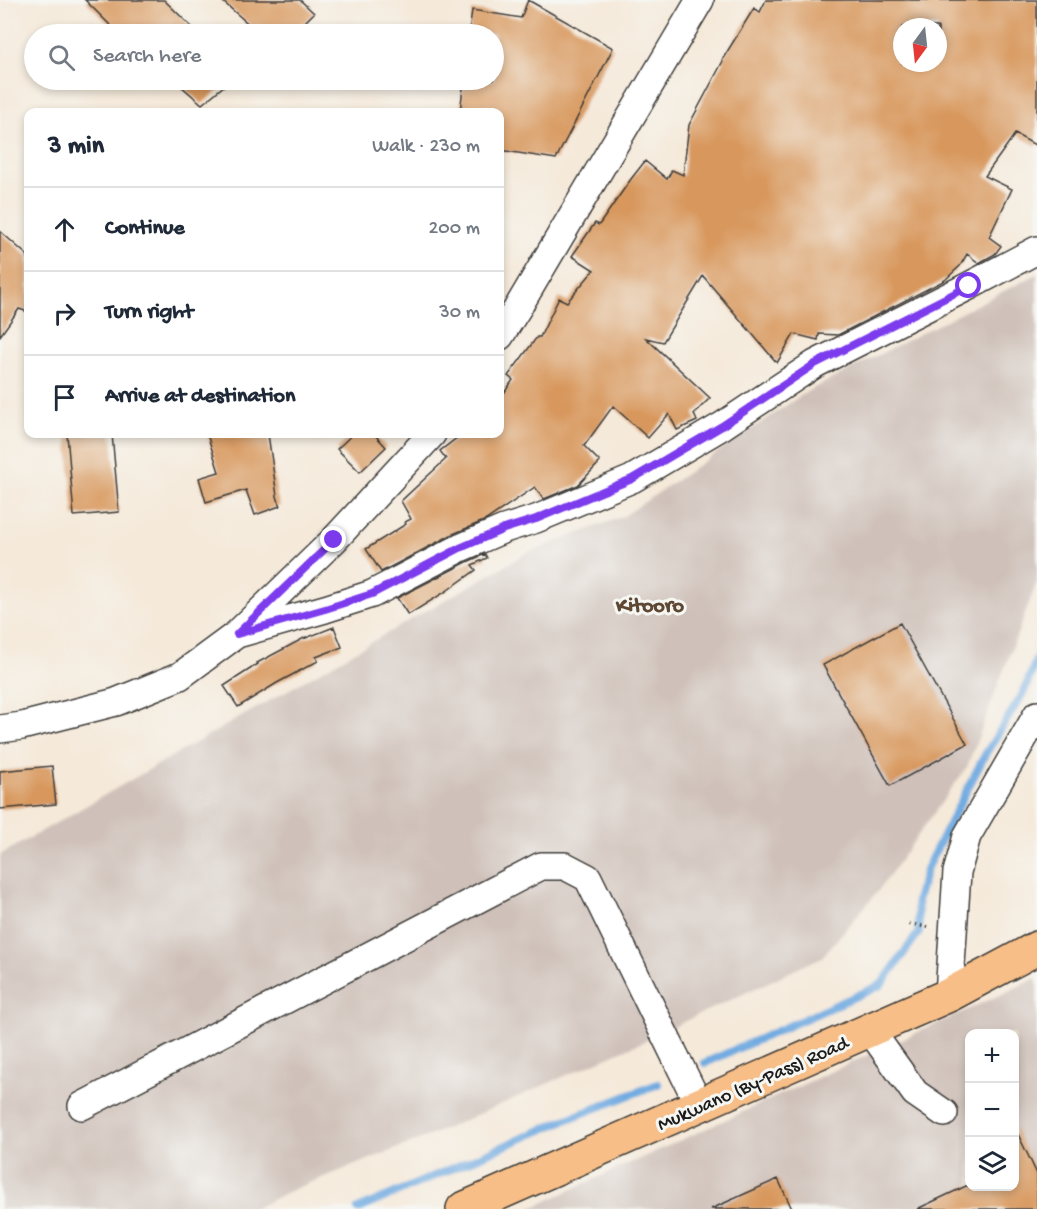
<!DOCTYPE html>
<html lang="en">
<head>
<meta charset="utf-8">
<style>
	:root { --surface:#fff; --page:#f6f6f7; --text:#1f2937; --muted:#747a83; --line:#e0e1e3 }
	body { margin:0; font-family:"Gochi Hand",sans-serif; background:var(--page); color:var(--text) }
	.controls { position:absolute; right:18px; bottom:18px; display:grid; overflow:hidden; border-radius:12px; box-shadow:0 3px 9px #0003 }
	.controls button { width:54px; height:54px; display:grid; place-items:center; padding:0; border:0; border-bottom:2px solid var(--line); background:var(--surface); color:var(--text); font:30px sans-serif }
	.compass { position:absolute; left:893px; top:18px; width:54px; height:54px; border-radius:50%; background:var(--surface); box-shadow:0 3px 9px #0003; rotate:195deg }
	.stop { position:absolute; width:18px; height:18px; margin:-14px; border:4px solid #7c3aed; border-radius:50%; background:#fff }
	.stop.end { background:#7c3aed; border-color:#fff; box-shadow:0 2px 6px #0008 }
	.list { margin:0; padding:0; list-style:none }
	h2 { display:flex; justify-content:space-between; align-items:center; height:78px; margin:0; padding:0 24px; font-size:26px }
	h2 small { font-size:20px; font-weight:400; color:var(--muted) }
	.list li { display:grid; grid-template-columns:39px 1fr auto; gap:18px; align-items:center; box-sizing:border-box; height:84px; padding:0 24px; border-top:2px solid var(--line) }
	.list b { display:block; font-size:22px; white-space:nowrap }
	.list em { font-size:20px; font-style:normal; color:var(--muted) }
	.icon { flex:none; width:33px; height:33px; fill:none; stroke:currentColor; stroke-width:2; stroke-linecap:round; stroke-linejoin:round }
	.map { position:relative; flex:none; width:1037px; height:1209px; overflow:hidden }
	.search { position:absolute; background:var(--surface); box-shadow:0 3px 9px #0003; left:24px; top:24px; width:480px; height:66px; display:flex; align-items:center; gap:15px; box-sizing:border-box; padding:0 21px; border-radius:33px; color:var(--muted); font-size:22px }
	.panel { position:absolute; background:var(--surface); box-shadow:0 3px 9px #0003; left:24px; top:108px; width:480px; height:330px; border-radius:12px }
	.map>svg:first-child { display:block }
	.industrial { fill:#cfc1ba; fill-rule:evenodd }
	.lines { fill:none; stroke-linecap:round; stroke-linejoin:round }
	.stream { stroke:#71abe1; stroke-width:8 }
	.building { fill:#d8985d; fill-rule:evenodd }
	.minor-casing { stroke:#3d3b38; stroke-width:30 }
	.highway-casing { stroke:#3d3b38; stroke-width:36 }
	.path { stroke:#3d3b38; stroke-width:4; stroke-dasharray:1.5 4.5; stroke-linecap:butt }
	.minor { stroke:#fff; stroke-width:27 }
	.highway { stroke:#f7be87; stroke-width:33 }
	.route { stroke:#7c3aed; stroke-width:8 }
	.labels { text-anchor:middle; stroke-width:6; stroke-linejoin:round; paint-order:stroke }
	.street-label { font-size:20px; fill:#1c1c1c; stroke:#f6f6f2 }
	.quarter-label { font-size:22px; font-weight:bold; fill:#5e4733; stroke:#f6f6f2 }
</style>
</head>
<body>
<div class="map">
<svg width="1037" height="1209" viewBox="0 0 1037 1209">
	<rect width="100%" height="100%" fill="#f6f6f2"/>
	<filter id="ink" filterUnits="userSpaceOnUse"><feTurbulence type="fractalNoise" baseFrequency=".0167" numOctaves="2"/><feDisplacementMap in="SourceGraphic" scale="12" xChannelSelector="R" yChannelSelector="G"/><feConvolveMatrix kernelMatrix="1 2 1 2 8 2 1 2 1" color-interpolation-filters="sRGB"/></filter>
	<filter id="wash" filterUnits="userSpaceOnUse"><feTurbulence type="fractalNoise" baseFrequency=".008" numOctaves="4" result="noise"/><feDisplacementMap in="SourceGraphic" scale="24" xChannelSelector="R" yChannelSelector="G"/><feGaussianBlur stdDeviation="1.35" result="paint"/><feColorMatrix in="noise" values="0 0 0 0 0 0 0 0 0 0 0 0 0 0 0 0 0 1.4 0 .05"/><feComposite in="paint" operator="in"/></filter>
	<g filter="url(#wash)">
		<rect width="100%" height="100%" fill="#f5e9d9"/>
		<path class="industrial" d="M1037,274v308l-70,185 -89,124 -56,66 -143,67 -14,8 -234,103 -137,54 -41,20h-253v-354l527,-302 97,-37 182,-124z
			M1037,978v231h-508zM970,1034h44v152h-44z"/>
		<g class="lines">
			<path class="stream" d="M705,1063l176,-78 38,-53 -2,-32 10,-33 59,-114 38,-61 13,-34
				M358,1209l202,-87 98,-38"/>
		</g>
		<g id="blocks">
			<path class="building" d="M85,0h79l35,34h-80z
				M221,0h79l14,13 -21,21h-33z
				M528,0l85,48 -57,111 -56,-9v-38h-40l4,-32h30v-46h-25l3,-24 49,8z
				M766,0h271v146l-22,-12 -30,42 27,13 -23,48 12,9 -6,8 -16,9 -12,-9 -7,12 -15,14 -107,55 -19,-1 -1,6 -24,-6 -17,29 -74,-87 -40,66 -17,-4 64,60 -16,16 3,7 -20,9 -8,-16 -21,24 -35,-32 -29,40 16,16 -22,23 -34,14 -9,-12 -49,33 -33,14 -72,38 -15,-23 40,-25 -1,-2 6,-3 -10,-18 45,-42 -6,-8 22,-17h38v-35l13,-19 -5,-4 29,-39h3l19,-39 8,4 27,-32 -22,-14 23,-33 4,2 32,-46 14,-18 22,18 5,-9 11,5 6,-50 34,-64 -1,-1 32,-52 6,4zM902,27h36v36h-36z
				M174,80h57l-29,24z
				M0,231l28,25v56l-9,-3 -19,27z
				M67,434h45l7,78 -45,4z
				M207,434h61l9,62 3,10 -25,9 -9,-25 -40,12 -7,-24 20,-6z
				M353,434h21l12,13 -26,25 -23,-23z
				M485,554l2,4 -15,7 4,5 -31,22 -37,23 -11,-17 70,-36z
				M900,623l67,121 -77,42 -67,-121z
				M334,627l8,20 -26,10 2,4 -41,22 -39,24 -14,-21 34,-22 -1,-1 49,-26v1z
				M52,766l4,38 -56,5v-38z
				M1014,1126l23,48v35h-120l49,-23h48z
				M778,1179l14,30h-81z"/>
		</g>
	</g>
	<g filter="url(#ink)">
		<use href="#blocks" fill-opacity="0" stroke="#3d3b38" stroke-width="1.5"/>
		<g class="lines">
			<defs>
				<path id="minor" d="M500,336l17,-27 183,-309
					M237,634l88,-25 47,-15 88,-46 44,-19 32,-10 96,-40 90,-53 93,-62 154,-78 68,-36
					M0,729l22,-3 94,-24 64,-26 57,-42 97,-94 98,-106
					M949,995l8,-123 10,-36 70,-121
					M870,1030l45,63 29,20
					M82,1106l459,-240h24l23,12 111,227"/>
				<path id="highway" d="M463,1209l486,-214 88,-47"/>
			</defs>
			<use href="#minor" class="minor-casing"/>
			<use href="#highway" class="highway-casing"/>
			<path class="path" d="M909,924l19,3"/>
			<use href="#minor" class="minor"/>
			<use href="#highway" class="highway"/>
		</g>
	</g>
	<g class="lines" filter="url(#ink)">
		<path class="route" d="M334,540l-97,94 88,-25 47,-15 88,-46 44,-19 32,-10 96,-40 90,-53 93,-62 154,-78"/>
	</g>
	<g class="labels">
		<g class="street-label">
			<text transform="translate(752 1082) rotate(-24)" y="7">Mukwano (By-Pass) Road</text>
		</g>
		<g class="quarter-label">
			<text x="650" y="611">Kitooro</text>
		</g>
	</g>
</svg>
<div class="controls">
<button>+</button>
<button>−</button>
<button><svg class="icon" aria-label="layers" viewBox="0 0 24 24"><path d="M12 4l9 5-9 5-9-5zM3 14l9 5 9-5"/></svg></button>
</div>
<svg class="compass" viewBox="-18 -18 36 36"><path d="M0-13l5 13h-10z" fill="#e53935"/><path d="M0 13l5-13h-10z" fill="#747a83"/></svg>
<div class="stop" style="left:969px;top:286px"></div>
<div class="stop end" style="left:334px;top:540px"></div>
<div class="search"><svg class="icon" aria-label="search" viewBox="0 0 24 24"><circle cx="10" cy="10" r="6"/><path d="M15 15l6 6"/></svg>Search here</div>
<section class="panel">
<h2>3 min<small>Walk · 230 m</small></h2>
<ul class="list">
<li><svg class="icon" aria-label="ahead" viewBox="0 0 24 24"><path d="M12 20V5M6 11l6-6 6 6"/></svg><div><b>Continue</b></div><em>200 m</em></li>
<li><svg class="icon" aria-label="right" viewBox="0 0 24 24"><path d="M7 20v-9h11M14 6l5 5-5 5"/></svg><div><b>Turn right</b></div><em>30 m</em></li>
<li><svg class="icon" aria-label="arrive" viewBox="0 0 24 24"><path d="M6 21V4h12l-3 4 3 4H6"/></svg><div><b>Arrive at destination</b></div></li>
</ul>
</section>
</div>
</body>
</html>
